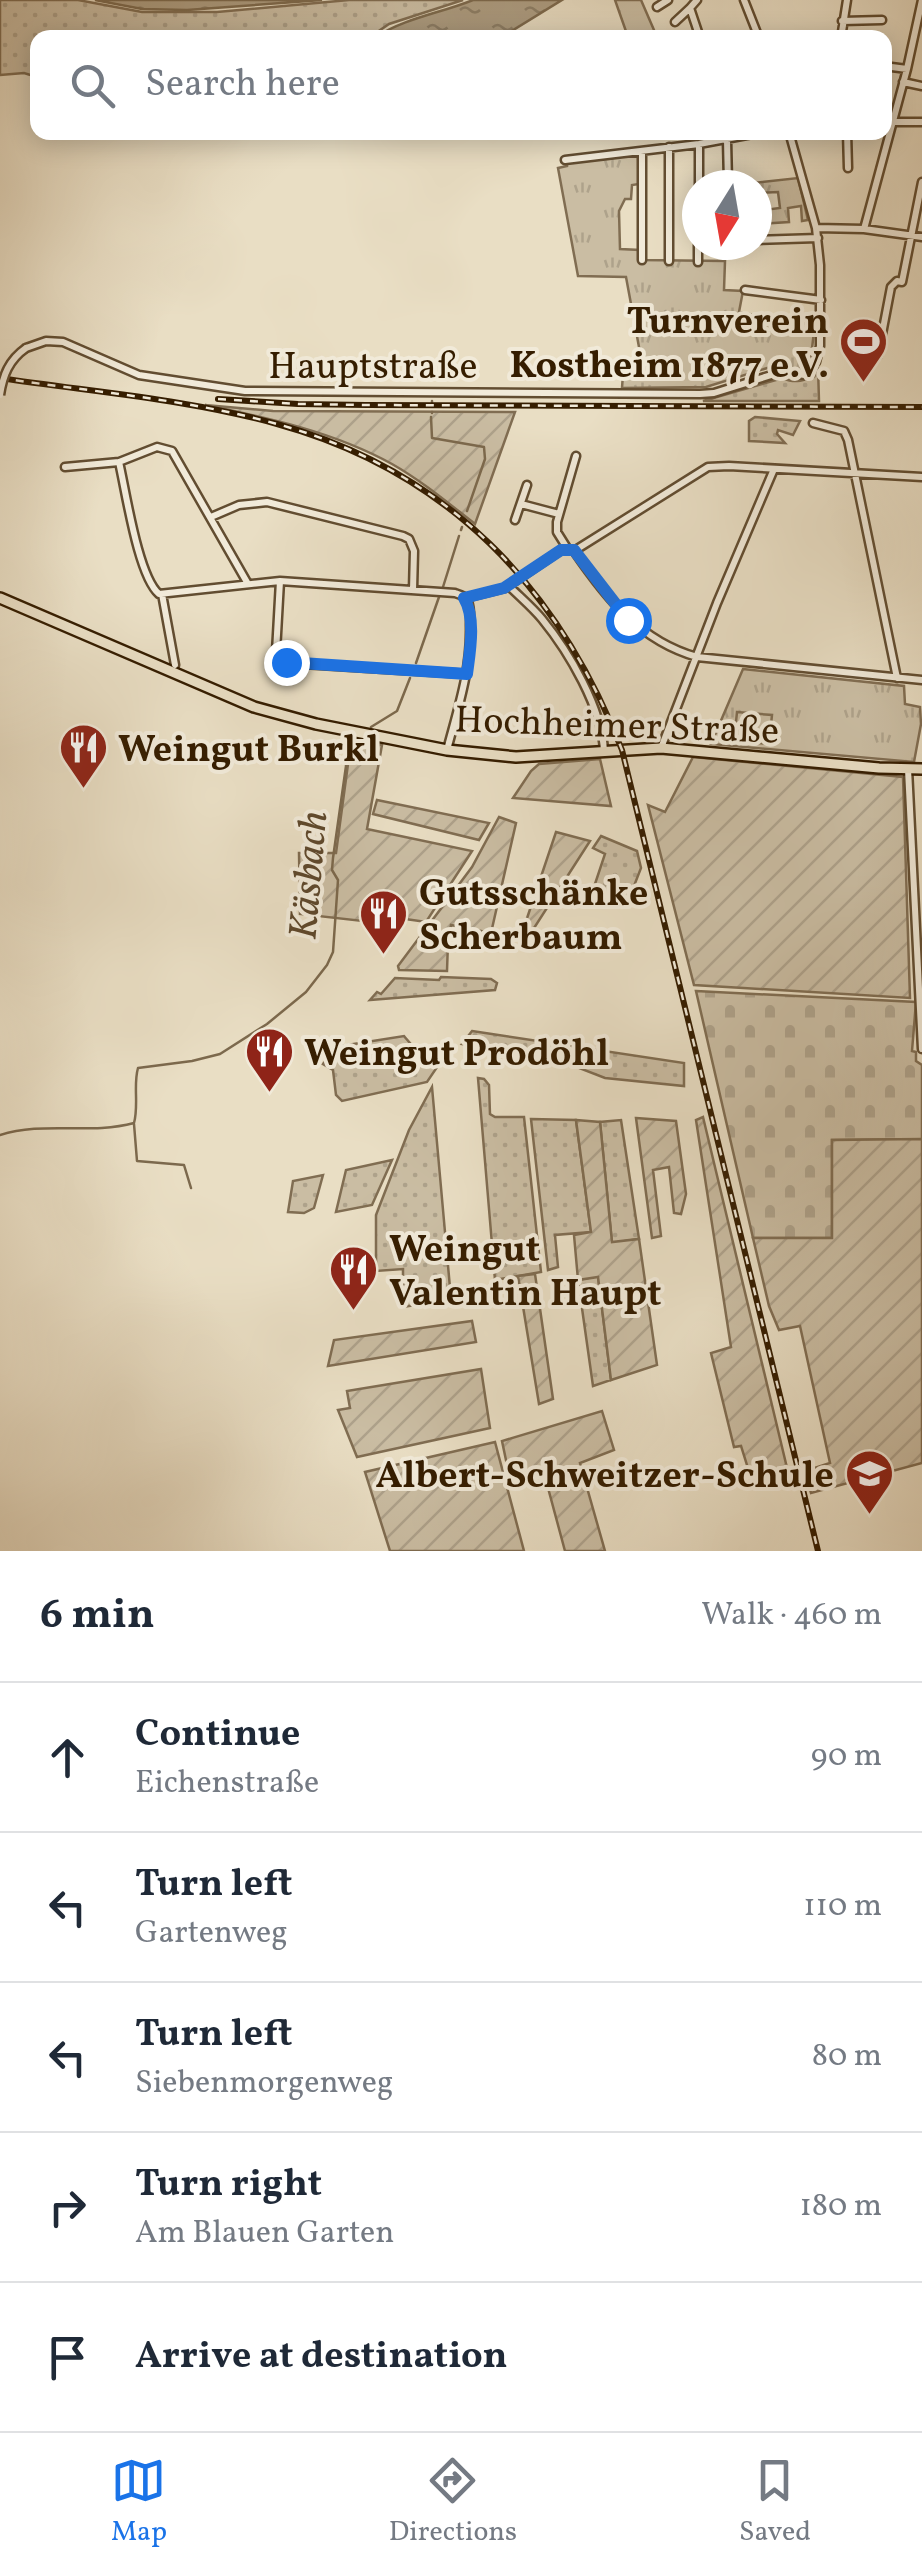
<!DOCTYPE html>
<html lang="en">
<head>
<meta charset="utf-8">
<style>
	:root { --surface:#fff; --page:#f2f2f3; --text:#1f2937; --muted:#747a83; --line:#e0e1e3; --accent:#1a73e8 }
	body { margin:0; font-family:Vollkorn,serif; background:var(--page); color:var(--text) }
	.compass { position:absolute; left:682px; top:170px; width:90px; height:90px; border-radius:50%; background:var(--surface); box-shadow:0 5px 25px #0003; rotate:191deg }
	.stop { position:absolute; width:30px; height:30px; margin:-22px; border:8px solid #1a73e8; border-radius:50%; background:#fff }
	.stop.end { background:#1a73e8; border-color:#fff; box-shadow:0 2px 10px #0008 }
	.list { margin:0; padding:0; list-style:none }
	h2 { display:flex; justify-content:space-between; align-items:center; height:130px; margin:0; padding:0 40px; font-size:42px }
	h2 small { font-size:32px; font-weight:400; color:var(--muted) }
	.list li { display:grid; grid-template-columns:65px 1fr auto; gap:30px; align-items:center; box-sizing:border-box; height:150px; padding:0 40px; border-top:2px solid var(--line) }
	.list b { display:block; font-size:38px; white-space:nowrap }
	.list p { margin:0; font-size:32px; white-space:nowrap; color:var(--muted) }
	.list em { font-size:32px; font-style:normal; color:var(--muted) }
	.icon { flex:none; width:55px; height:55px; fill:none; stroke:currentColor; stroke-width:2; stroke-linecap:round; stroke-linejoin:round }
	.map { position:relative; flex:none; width:922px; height:1551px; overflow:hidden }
	.search { position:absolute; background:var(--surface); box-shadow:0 5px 25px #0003; left:30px; right:30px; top:30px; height:110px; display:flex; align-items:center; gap:25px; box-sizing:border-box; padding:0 35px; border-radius:20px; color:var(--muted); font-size:38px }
	.sheet { height:880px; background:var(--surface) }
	nav { display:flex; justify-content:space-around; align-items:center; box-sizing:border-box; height:140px; border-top:2px solid var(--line); background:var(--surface); font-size:28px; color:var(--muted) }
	nav a { display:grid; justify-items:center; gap:5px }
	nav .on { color:var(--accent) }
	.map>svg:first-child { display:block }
	.grass { fill:url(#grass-dots); stroke:#806d52; stroke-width:2.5 }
	.cemetery { fill:url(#cemetery-stones); stroke:#806d52; stroke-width:2.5 }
	.park { fill:url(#park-tufts); stroke:#806d52; stroke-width:2.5 }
	.garden { fill:url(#garden-furrows); stroke:#806d52; stroke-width:2.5 }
	.pitch { fill:#cabda3; stroke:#806d52; stroke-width:2.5 }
	.water { fill:url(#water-ripples); stroke:#7c694d; stroke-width:2.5 }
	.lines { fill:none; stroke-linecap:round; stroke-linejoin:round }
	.stream { stroke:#7c694d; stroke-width:2.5 }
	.minor-casing { stroke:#624d31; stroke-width:11 }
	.major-casing { stroke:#351d00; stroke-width:14 }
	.minor { stroke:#f1ead9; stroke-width:6 }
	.major { stroke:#e9dec4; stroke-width:9 }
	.rail-casing { stroke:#351d00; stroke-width:6 }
	.rail { stroke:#f1ead9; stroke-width:2.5; stroke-dasharray:8; stroke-linecap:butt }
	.minor-bridge-casing { stroke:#624d31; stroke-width:11; stroke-linecap:butt }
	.minor-bridge { stroke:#f1ead9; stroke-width:6 }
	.route { stroke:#1a73e8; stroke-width:12 }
	.labels { text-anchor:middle; stroke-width:8; stroke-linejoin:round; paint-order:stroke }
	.poi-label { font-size:38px; font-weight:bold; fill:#351d00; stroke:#f1ead9; text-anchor:start }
	.street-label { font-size:38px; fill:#351d00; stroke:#f1ead9 }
	.water-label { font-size:40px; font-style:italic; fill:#5f492d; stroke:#f1ead9 }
</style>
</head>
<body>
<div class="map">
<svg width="922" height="1551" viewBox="0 0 922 1551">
	<defs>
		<pattern id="grass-dots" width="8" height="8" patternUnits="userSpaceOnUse" patternTransform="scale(2.5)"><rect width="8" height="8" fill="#cabda3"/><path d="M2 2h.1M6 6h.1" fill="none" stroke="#aea28b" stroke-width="1.8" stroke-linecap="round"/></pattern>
		<pattern id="cemetery-stones" width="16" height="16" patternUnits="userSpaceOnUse" patternTransform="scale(2.5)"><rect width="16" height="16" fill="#cabda3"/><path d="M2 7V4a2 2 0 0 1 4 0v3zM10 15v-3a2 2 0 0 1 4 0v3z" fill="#aea28b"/></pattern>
		<pattern id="park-tufts" width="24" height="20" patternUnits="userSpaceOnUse" patternTransform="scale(2.5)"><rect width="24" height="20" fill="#cabda3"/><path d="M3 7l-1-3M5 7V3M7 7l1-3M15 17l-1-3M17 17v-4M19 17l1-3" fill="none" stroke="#aea28b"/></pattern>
		<pattern id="garden-furrows" width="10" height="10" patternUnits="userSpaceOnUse" patternTransform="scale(2.5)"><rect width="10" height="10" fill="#cabda3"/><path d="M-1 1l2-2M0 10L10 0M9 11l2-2" fill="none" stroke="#aea28b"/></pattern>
		<pattern id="water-ripples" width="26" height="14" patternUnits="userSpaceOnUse" patternTransform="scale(2.5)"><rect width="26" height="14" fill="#ac9c81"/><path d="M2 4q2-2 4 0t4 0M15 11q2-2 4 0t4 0" fill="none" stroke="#8d7f67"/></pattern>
	</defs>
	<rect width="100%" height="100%" fill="#e9dec4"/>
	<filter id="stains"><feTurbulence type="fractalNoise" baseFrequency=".002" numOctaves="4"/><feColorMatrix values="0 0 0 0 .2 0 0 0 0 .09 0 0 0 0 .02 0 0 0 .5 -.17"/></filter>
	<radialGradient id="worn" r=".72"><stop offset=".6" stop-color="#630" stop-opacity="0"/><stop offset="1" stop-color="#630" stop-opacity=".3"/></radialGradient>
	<path class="grass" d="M0,0h78l64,12h75l132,-12h114l-74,24 -16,11 -15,2 -320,1 -1,39 -13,-4 -24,2z
		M818,367l1,34h-116l80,-23c13,6 18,2 31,-1z
		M755,417l45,4 -7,14 -15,-5 -1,4 8,9 -36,-2v-20z
		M601,836l36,15 4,17 -14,36 -17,-5 -2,5 -18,-5 15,-45 -12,-6z
		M441,977l50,2 6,4 -2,7 -125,10 7,-8 4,2 14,-16 44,2z
		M472,1031l212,32v23l-79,-8 -26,-10 1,-11 -118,-13z
		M404,1036c15,18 17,23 40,13l4,2 -21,31 -85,19 -6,-6 -3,-25 -10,-6 12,-17z
		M478,1078l6,1 5,6 1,29 5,3h29l17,155 -46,8z
		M432,1087l19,212 -48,8v-38l-27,2v-56l33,-85z
		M531,1119l45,1 15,112 -36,3 3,32 -10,3z
		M621,1120l18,119 -27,4 -12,-121z
		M392,1160l-20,45 -36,7 10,-42z
		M323,1175l-9,33 -10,5 -16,-1 5,-31z
		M598,1276l13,104 -18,6 -15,-106z"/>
	<path class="cemetery" d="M696,991l220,11 -4,49 4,1v9l6,4v74l-90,1v98h-79z"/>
	<path class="park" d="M615,0h26l16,37h-29z
		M638,153l1,31 -7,1 -1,14h-6l-6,12 1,38 20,1 1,10 84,1 -1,29 19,1 -4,21 64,12 12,-1 -4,34 -5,9 -9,3 -20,-4 -71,22 -84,1 1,-14h21l-18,-97 -48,-1 -20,-108 9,-2v-4z
		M798,178l10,42 -6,1 -1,-15 -13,2 1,14 -30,2 -1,-9 7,-1 -1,-4 16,-2 -2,-16 -21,1v-8l-3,-2z
		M743,669l161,17 1,18 15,3 1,17 -7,38 -203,-18z"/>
	<path class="garden" d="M205,405l68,6 242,1 -40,112c-27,-21 -53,-43 -83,-60 -58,-32 -123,-46 -187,-59z
		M355,738l27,7 -15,84 105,22 -46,71 -35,-5 -2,7 -89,-10 -1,-61h37l12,-89z
		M693,757l210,20 7,221 -216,-13 -46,-180 17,7z
		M600,759l11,47 -98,-8 18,-27 8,-7z
		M377,800l112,23 -10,17 -106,-26z
		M499,817l17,6 -25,110 -40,-8 -3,17 -1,29 -48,-1 -1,-4 74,-99z
		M556,832l34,9 -63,98h-7z
		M703,1117l85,355 -36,9 -11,-35 -7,1 -23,-94 20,-6 -35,-227z
		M636,1118l40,3 10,73 -5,20 -7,-1 -5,-46 -16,3 8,66 -9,2z
		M576,1120l24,2 12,120 27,-3 18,126 -46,15 -13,-103 -20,3 -4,-45 17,-3z
		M922,1139v324l-111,30 -6,-22 25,-8 -30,-137 -21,4 -10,-24 -16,-68h79v-98z
		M535,1274l18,125 -14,5 -21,-128z
		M472,1321l4,21 -148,24 6,-26z
		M481,1369l9,59 -133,29 -19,-47 12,-2 -3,-17z
		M602,1411l12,39 -34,13 25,88h-40l-21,-78 -33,11 -9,-43z
		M495,1442l29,109h-134l-25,-79z"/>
	<path class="pitch" d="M737,712l35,3 -3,29 -35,-3z"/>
	<path class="water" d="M95,0h227l-135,10 -45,-1z
		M473,0h89l-60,37h-126c29,-19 65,-24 97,-37z"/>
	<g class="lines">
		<path class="stream" d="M432,401v1
			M432,413v-1
			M431,417l1,21 52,9 1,12 -18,52
			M461,530l1,-3
			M443,587l16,-51
			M416,663l23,-66
			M371,727l26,-16 13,-33
			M134,1124l3,37 47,4 7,23
			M0,1135c43,-14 90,0 134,-12 5,-18 -1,-38 4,-55l54,-7 28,-7 47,-30 39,-32 21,-27 6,-13 5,-72 -6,-10 1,-12 13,-92 -1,-15 4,-12"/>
		<defs>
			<path id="minor" d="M697,0l-7,8 10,30
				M744,0l15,38
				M657,7l11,-7
				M842,21l40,-1
				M675,22l15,-14
				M841,38l6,-38
				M884,66l23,3
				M903,82l19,4
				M884,122h38
				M847,132l1,36
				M727,140l1,43
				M565,160l134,-16 65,-12
				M699,185v-41
				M816,228l48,1 58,8
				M864,229l43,-160 15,-69
				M757,240l61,-2
				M642,260v-109
				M669,261v-114
				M698,262v-17
				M745,290l76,10
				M26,348l20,-7 17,1 76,33 106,16 455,3 14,-1 67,-21 24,3 11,-13 4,-16v-81l-4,-37 -27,-96
				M878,355l13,-68 6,-6 5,1 20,-100
				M813,423l31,8 4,9 49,238
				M576,456l-19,66v10l10,16 7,3c32,47 66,90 123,106l225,23
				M119,462c7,30 19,114 40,132l121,-13 175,12c6,2 10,3 13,9 3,6 2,17 2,24 1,44 -12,82 -23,124
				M65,467l54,-5 38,-15 15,4 76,133
				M521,504l38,10
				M211,517l28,-12 28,-3 136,34 6,3 5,12 -1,39
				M515,520l12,-35
				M574,551l134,-84 21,-1 193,11
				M280,581l-4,71 1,4 9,7 181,11
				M509,586c11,11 23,21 33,33 27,33 60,89 62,132
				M162,594l13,71
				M465,598l40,-10 56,-38 6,-2
				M661,748l56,-145 57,-134
				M908,769l14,280"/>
			<path id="major" d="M0,598l254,109 62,17 131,26 69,7 145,-9 218,20 43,1"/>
		</defs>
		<use href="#minor" class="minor-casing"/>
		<use href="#major" class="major-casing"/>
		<use href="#minor" class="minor"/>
		<use href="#major" class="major"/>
		<defs>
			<path id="rail" d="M0,378c92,14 188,21 277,46 171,47 282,164 345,326l196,801
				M218,399l80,5 68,1 556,2"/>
		</defs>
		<use href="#rail" class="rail-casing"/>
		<use href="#rail" class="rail"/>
		<defs>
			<path id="minor-bridge" d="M0,395c3,-20 9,-35 26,-47"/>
		</defs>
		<use href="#minor-bridge" class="minor-bridge-casing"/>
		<use href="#minor-bridge" class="minor-bridge"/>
	</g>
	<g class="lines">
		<path class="route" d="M286,662l181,12c3,-23 9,-56 -3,-76l40,-10 57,-38h13l54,70"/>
	</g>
	<defs>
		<symbol id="stadium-pin" viewBox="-11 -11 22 30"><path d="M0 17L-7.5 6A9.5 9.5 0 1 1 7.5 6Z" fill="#8f2418" stroke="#f1ead9"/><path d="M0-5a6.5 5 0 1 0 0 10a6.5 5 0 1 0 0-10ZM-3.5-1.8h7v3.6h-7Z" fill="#fff"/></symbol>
		<symbol id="restaurant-pin" viewBox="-11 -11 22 30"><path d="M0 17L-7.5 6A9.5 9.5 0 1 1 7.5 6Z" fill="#8f2418" stroke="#f1ead9"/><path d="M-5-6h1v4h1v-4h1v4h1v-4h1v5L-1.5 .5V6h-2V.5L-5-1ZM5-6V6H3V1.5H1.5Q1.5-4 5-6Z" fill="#fff"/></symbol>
		<symbol id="school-pin" viewBox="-11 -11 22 30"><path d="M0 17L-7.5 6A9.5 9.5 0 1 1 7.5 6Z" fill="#8f2418" stroke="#f1ead9"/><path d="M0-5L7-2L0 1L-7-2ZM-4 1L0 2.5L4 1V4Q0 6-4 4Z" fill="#fff"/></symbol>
	</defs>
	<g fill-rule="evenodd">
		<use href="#stadium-pin" x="836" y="314" width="55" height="75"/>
		<use href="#restaurant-pin" x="56" y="720" width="55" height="75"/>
		<use href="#restaurant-pin" x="356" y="886" width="55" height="75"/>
		<use href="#restaurant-pin" x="242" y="1024" width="55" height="75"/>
		<use href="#restaurant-pin" x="326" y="1242" width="55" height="75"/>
		<use href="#school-pin" x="842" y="1446" width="55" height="75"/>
	</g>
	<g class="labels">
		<g class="poi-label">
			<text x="829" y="333" text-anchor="end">Turnverein<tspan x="829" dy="44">Kostheim 1877 e.V.</tspan></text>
			<text x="118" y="761">Weingut Burkl</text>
			<text x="419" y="905">Gutsschänke<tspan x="419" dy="44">Scherbaum</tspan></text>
			<text x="304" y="1065">Weingut Prodöhl</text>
			<text x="389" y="1261">Weingut<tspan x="389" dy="44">Valentin Haupt</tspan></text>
			<text x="834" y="1487" text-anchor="end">Albert-Schweitzer-Schule</text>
		</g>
		<g class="street-label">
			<text x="373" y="378">Hauptstraße</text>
			<text transform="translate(617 724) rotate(2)" y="13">Hochheimer Straße</text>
		</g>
		<g class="water-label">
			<text transform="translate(307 875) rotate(-85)" y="14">Käsbach</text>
		</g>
	</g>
	<rect width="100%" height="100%" filter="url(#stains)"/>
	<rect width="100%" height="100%" fill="url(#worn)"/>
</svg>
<svg class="compass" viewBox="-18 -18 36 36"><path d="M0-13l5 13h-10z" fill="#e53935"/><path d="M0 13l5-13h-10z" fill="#747a83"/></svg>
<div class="stop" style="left:628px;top:620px"></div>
<div class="stop end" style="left:286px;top:662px"></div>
<div class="search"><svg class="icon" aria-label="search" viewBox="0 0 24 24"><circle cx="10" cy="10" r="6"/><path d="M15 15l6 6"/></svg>Search here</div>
</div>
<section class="sheet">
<h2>6 min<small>Walk · 460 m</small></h2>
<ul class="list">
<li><svg class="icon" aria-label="ahead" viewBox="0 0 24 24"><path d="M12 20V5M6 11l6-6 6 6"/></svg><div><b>Continue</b><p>Eichenstraße</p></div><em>90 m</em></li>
<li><svg class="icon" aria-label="left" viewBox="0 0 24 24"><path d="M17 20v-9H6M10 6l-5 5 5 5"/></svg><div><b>Turn left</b><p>Gartenweg</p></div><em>110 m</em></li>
<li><svg class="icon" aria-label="left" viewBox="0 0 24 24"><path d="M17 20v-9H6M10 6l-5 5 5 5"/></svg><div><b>Turn left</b><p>Siebenmorgenweg</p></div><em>80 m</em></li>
<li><svg class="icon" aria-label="right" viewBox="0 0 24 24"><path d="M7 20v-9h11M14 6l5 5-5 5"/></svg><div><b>Turn right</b><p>Am Blauen Garten</p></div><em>180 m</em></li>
<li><svg class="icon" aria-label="arrive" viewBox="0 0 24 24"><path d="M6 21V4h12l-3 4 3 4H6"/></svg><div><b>Arrive at destination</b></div></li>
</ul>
</section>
<nav>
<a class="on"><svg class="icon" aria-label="map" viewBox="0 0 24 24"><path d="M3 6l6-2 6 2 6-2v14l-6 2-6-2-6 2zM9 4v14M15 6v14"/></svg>Map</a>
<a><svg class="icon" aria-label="directions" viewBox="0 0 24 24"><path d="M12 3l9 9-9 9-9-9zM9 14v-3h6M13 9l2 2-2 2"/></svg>Directions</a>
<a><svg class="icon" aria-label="saved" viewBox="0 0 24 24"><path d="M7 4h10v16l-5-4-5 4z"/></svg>Saved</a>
</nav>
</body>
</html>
